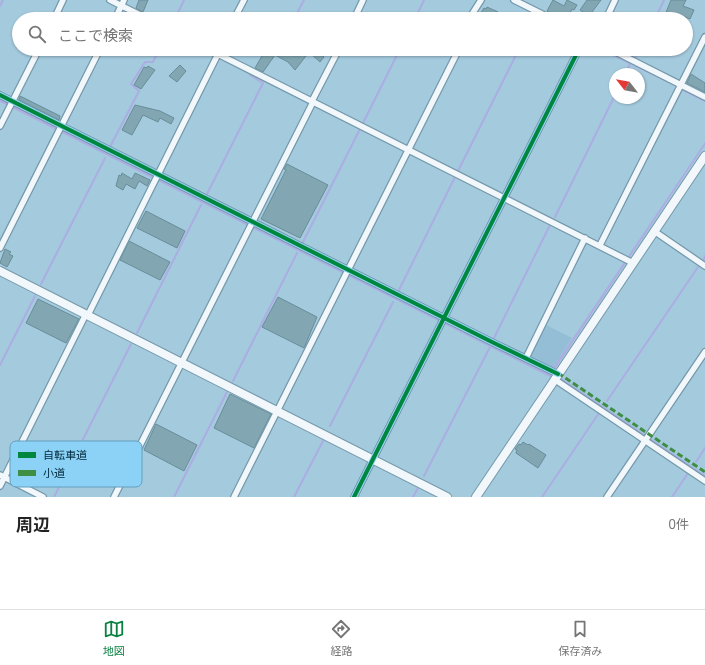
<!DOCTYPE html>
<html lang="ja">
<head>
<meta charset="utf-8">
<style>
	:root { --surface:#fff; --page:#f2f2f2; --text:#222; --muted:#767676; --line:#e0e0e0; --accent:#0b8043 }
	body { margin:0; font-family:"Exo 2","Noto Sans JP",sans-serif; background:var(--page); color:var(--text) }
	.compass { position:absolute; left:609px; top:68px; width:36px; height:36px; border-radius:50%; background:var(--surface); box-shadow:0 1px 3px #0004; rotate:301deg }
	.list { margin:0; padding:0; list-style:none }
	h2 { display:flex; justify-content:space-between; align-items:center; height:52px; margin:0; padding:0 16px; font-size:17px }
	h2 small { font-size:13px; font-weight:400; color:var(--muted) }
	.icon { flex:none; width:22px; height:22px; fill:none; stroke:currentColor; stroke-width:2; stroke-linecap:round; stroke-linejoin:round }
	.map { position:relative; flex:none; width:705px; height:497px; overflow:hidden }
	.search { position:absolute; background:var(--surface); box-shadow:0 1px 3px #0004; left:12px; right:12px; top:12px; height:44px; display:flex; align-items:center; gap:10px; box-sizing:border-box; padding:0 14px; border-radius:22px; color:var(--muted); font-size:15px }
	.sheet { height:112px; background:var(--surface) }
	nav { display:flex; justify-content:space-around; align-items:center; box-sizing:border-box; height:56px; border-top:1px solid var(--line); background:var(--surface); font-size:11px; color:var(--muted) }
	nav a { display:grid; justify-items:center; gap:2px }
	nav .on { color:var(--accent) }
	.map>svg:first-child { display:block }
	.green { fill:#93bed5 }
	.water { fill:#abade3 }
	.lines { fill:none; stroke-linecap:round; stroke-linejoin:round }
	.stream { stroke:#abade3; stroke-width:2 }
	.building { fill:#82a7b3; stroke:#688d99 }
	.street-casing { stroke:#7499aa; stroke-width:8 }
	.secondary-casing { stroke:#7499aa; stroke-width:10 }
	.street { stroke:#f1f7fa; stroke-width:5.5 }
	.secondary { stroke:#f1f7fa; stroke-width:8 }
	.quiet { stroke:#3e8e43; stroke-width:3; stroke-dasharray:6 3; stroke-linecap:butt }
	.cycleway-casing { stroke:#8cd2f7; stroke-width:6 }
	.cycleway { stroke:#00873e; stroke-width:4 }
	.key { fill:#8cd2f7; stroke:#629fbe; stroke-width:1 }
	.key-label { font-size:11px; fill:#00283a }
</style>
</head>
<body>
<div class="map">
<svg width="705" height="497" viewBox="0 0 705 497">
	<rect width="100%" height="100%" fill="#a4cade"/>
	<path class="green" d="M546,325l26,13 -20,31 -23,-11z"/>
	<path class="water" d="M0,98l552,276 -2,3 -550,-275z
		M705,142v3l-150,224h-3z
		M560,377l145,98v3l-146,-99z"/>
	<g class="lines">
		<path class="stream" d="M0,6l3,-6
			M175,19l9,-19
			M294,19l10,-19
			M415,19l9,-19
			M535,19l1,-3 6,3
			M655,19l9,-19
			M601,49l76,37
			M636,57l4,-8
			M625,74l5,-10
			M681,89l24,12
			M363,123l37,-74
			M110,147l29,-56 -8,-7 14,-22h8l6,-13
			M458,171l61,-122
			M206,196l57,-113 -13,-8
			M555,217l60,-122
			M302,244l58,-115
			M703,261l2,-5
			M41,284l64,-126
			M398,292l57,-115
			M137,333l64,-128
			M493,340l57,-115
			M0,365l35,-69
			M233,381l64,-128
			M607,401l91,-134
			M330,426l63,-124
			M696,462l9,-14
			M424,476l66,-129
			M54,497l77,-153
			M174,497l53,-105
			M294,497l30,-58
			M413,497l5,-9
			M542,497l57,-84
			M672,497l16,-24"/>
	</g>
	<path class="building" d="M139,0h9l-5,12 -7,-4z
		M553,0l11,6 3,-6 10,5 -3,5 -2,-1 -5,10h-8l-12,-8z
		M587,0h14l-12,16 -9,-6z
		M671,0h15l-3,6 11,4 -4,9 -12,-5 -4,5 -9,-4z
		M487,7l11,5 -1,2 3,2 -2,3h-21l7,-11 2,1z
		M266,49h9l5,3 2,-3h3l8,4 3,-4h23l3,3 -2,2 4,3 -4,5 -11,-10 -14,18 -7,-8 -13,-7 -12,17 -8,-4z
		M180,65l6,6 -9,11 -8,-6z
		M148,66l7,4 -14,19 -7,-4 10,-18 3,1z
		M691,74l14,9v9l-18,-9z
		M20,96l40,20 -1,4 -40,-20z
		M135,105l25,6 14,7 -3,6 -11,-6 -2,4 -15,-7 -11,20 -10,-5z
		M287,164l41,21 -28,53 -39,-19 25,-49 -2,-1z
		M122,173l10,6 3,-6 15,7 -3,6 -8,-5 -4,8 -9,-5 -3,6 -7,-4 3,-11 2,1z
		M146,211l39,20 -8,17 -40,-20z
		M129,241l41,21 -10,18 -40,-20z
		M5,249l6,3 -2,2 4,2 -6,11 -7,-4z
		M278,297l39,20 -13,31 -42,-21z
		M38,299l41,20 -13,24 -40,-20z
		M230,394l41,20 -17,34 -40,-20z
		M156,424l41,21 -13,26 -40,-21z
		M523,442l5,3 1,-1 17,11 -8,13 -22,-15 1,-3 -2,-1 4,-5 2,1z"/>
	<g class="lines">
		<defs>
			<path id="street" d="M110,0l38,19
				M514,0l38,19
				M54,19l9,-19
				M115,19l9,-19
				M234,19l10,-19
				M354,19l9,-19
				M469,19l12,-19
				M606,19l9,-19
				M208,49l425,214
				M610,49l95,48
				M0,95l494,248 64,31
				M312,101l27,-52
				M0,126l39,-77
				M654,231l51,35
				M600,245l105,-208
				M0,248l100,-199
				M88,315l130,-261
				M526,358l59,-120
				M554,379l151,102
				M0,475l43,22
				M0,486l86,-172
				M114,497l199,-395
				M234,497l225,-448
				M354,497l225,-448
				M607,497l98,-145"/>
			<path id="secondary" d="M0,271l447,226
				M476,497l229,-341"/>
		</defs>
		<use href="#street" class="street-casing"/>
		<use href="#secondary" class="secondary-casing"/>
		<use href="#street" class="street"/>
		<use href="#secondary" class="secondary"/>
		<path class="quiet" d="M558,373l147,99"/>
		<defs>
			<path id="cycleway" d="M0,95l494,248 64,31
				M354,497l225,-448"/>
		</defs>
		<use href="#cycleway" class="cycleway-casing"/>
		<use href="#cycleway" class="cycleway"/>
	</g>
	<rect x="10" y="441" width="132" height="46" rx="6" class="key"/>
	<rect x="18" y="452" width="18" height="6" fill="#00873e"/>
	<rect x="18" y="470" width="18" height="6" fill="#3e8e43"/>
	<g class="key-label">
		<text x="43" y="459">自転車道</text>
		<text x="43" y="477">小道</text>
	</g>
</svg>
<svg class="compass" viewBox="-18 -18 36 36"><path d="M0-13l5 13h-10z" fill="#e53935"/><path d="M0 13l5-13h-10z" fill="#767676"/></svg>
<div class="search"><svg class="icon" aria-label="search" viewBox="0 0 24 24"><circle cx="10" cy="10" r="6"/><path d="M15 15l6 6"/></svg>ここで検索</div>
</div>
<section class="sheet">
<h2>周辺<small>0件</small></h2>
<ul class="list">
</ul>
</section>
<nav>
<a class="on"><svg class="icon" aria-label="map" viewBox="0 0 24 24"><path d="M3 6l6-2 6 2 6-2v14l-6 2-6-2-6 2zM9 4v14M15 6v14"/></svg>地図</a>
<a><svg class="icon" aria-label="directions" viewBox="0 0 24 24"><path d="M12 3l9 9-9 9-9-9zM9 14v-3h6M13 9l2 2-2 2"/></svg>経路</a>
<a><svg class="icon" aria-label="saved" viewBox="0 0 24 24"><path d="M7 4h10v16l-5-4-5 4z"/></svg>保存済み</a>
</nav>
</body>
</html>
